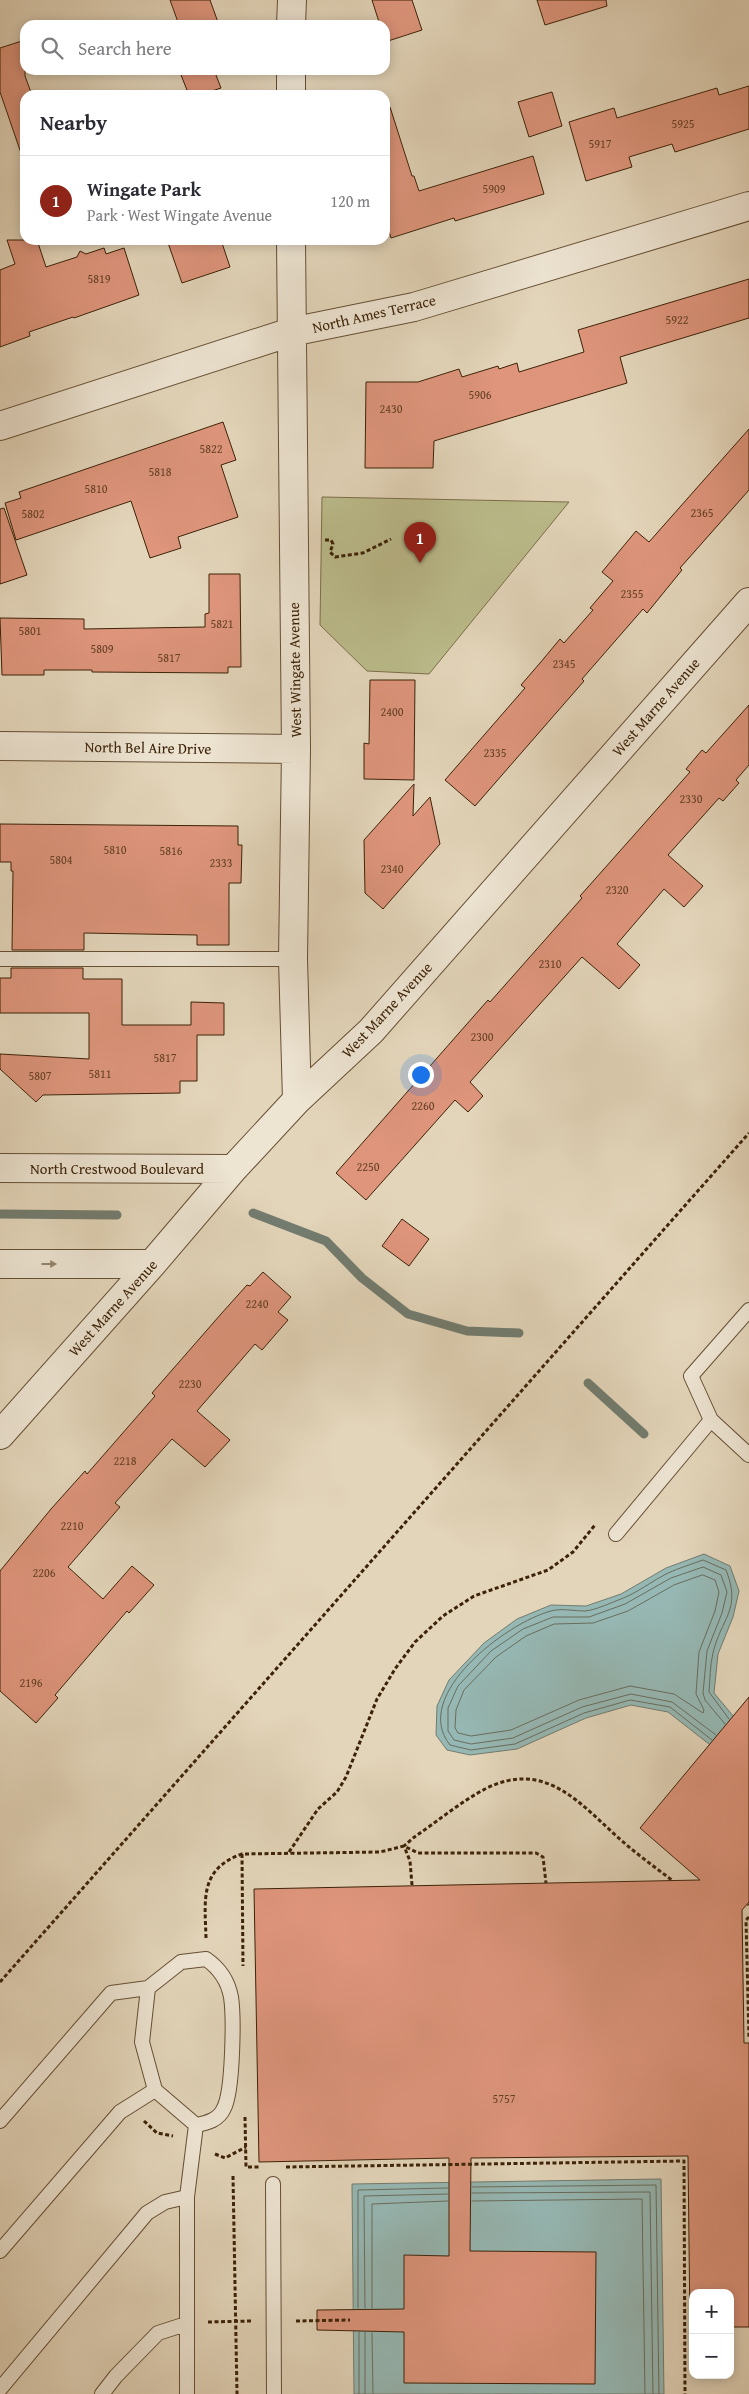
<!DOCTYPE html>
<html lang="en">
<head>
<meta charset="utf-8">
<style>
	:root { --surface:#fff; --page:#f7f7f7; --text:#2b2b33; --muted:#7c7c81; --line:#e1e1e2; --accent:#8f2418 }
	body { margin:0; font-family:"Gentium Book Plus",serif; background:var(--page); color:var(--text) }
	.controls { position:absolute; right:15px; bottom:15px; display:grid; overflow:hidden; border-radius:10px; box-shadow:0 2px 12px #0003 }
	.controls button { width:45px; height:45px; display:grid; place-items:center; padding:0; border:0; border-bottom:1px solid var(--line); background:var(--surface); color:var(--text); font:25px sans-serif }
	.you { position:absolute; left:420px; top:1074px; width:18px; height:18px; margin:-12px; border:4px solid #fff; border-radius:50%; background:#1a73e8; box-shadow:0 0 0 8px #1a73e833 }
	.badge { display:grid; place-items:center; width:32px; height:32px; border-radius:50%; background:var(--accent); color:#fff; font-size:16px; font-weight:700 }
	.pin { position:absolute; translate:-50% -41px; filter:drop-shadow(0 1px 2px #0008) }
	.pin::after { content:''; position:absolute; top:26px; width:18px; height:15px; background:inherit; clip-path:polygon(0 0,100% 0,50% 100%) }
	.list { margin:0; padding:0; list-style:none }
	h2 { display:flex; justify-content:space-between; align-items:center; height:65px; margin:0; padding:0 20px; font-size:21px }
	h2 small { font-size:16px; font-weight:400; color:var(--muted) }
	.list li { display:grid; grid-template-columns:32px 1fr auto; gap:15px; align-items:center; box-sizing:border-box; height:90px; padding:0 20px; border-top:1px solid var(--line) }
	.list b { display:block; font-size:19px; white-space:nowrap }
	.list p { margin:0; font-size:16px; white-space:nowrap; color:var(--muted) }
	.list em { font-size:16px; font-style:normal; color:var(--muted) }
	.icon { flex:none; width:28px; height:28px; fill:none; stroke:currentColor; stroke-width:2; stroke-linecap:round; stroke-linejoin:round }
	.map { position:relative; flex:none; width:749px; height:2394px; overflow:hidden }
	.search { position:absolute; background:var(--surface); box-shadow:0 2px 12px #0003; left:20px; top:20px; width:370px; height:55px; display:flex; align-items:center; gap:12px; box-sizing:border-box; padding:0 18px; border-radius:15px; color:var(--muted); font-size:19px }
	.panel { position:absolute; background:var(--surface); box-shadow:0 2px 12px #0003; left:20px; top:90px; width:370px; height:155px; border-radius:15px }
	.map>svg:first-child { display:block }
	.green { fill:#bbbb8b; stroke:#7c6e49 }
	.water { fill:#96b8b4; stroke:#727c6f }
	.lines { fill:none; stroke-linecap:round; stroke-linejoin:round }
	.shore { stroke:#696d5e; stroke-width:1 }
	.stream { stroke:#727c6f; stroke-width:9 }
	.building { fill:#de957c; stroke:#3c2207 }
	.lane-casing { stroke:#664f34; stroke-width:16 }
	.street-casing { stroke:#664f34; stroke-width:30 }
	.path { stroke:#3c2207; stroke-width:3; stroke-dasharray:4 2.5; stroke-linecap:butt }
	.lane { stroke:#ede4d2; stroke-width:14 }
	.street { stroke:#ede4d2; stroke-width:28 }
	.oneway { fill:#94836c }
	.labels { text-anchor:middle; stroke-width:5; stroke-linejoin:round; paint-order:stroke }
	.number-label { font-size:12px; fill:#643f24 }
	.street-label { font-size:15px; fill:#3c2207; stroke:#ede4d2 }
</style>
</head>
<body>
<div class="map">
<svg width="749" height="2394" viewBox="0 0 749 2394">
	<rect width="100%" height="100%" fill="#e3d5ba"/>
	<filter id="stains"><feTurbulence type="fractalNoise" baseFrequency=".004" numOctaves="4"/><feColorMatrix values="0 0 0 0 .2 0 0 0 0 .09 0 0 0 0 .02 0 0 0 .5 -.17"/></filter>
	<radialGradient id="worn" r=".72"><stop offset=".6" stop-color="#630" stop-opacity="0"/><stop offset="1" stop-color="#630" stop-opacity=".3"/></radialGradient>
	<path class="green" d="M322,497h1l246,5 -140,172 -62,-3 -47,-46z"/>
	<path class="water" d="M704,1554l26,12 9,25 -6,26 -15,37 -4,39 35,42 -26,20 -55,-43 -37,-7 -45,13 -69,31 -47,6 -23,-5 -11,-15 1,-29 12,-26 35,-37 33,-24 34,-14 35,1 35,-12 45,-26z
		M661,2179l3,215h-310l-2,-210z"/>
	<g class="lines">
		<path class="shore" d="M703,1575l12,5 4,12 -4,19 -16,41 -3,42 8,16 -1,3 -29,-19 -44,-8 -51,14 -68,30 -40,6 -13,-3 -3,-5 1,-18 8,-20 32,-33 30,-21 28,-12 39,-1 35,-12 46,-26z
			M716,1735l-44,-33 -41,-8 -49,13 -69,31 -42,6 -17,-4 -6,-9v-23l10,-22 33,-35 32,-22 30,-12h36l36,-13 46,-26 32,-11 18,8 6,17 -5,21 -15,38 -4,42 2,7 20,24
			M712,1740l-42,-33 -40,-7 -46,13 -69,31 -44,6 -21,-5c-40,-50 58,-123 101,-134 10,-3 23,0 34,0 11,-1 25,-8 36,-12 16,-6 31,-18 47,-26 11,-5 24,-9 35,-13l23,10c16,40 -5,48 -13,83 -3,12 -3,27 -4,39l20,27
			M472,2187l184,-2 3,209
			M472,2193l178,-1 3,202
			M472,2201l170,-2 3,195
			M358,2308v-118l90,-2
			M365,2308l-1,-112 84,-2
			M372,2308v-104l76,-3
			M359,2332v62
			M365,2332v62
			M372,2333l1,61"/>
		<path class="stream" d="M253,1213l73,28 36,37 46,36 59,17 52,2
			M0,1214l117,1
			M588,1383l56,51"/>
	</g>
	<path class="building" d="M170,0h40l9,25h-40z
		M372,0h40l10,30 -37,12v-17h-5z
		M537,0h69l1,6 -62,19z
		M25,40v36l7,19h-7v58h-4l-21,-61v-44z
		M179,70h35l7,18 -21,7h-11z
		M749,86v43l-74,23 -3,-8 -43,13 3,10 -46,14 -17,-59 45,-14 3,10 100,-30 2,7z
		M552,92l10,34 -33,11 -11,-35z
		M390,107l22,69h2l5,15 114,-35 11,38 -89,27 -1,-3 -63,20 -6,-20v-110z
		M7,240h30l9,27 31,-10 3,-6 6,3 18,-6 2,6 18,-6 15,47 -65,23 -1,-1 -44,15 1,4 -30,11v-77l15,-6z
		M167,240h54l9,27 -48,16z
		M749,279v39l-129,39 7,26 -193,58 -1,27h-68l1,-86h52l41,-13 3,8 36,-11 1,3 18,-6 2,9 65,-20 -6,-22z
		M223,422l13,38 -15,5 17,52 -60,20 3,11 -31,10 -19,-57 -115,39 -11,-37 16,-5 -2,-6z
		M749,429v61l-69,78 2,2 -35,43 -4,-4 -61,70 2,2 -109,125 -30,-26 80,-92 -4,-3 19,-22 20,-24 4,4 29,-33 -3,-2 23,-27 -11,-9 34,-41 13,11z
		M4,508l23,67 -27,9v-75z
		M209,574h31l1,93h-13v6l-136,-1v-2h-48v5h-42l-2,-57 84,1v10l121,-2v-13l4,-1z
		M370,680h45l-1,100 -50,-1v-36l5,1z
		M749,705v60l-13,15 3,3 -16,18 -4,-3 -51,57 35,31 -19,21 -20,-18 -47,55 23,21 -21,24 -37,-32 -112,125 13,14 -15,16 -13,-12 -89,100 -30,-27 152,-173 2,2 92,-104 -2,-2 110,-124 -4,-3 16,-19 4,3z
		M414,784l-1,32 17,-19 10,47 -57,65 -18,-16 -1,-53z
		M0,824l238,2v19h4l-1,38h-12v62h-32v-10l-113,-2v17h-72l1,-79h-2v-9h-11z
		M11,968h72v11h39v46h69v-23l33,1v32h-27v46h-17v12l-137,2 -7,7 -36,-33v-15l89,5v-46h-89v-35h11z
		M402,1219l27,20 -20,27 -27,-20z
		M263,1272l28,25 -13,15 10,8 -26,30 -7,-6 -58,67 33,29 -25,27 -33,-28 -57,64 5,4 -52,60 35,32 29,-33 22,19 -25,28 -2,-2 -72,84 3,3 -22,25 -36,-32v-120l51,-62 34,-38 2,3 68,-78 -3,-3 69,-79 26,-29 3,1z
		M749,1697v205l-7,8 2,133h5v284h-19v-34h-37v35h-3l-2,-172 -217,2 -1,93 126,1 -1,132 -191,-1v-51l-87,-2v-20l87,-1v-54l45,1v-98l-190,4 -5,-273 446,-9 -60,-52z"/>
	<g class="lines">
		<defs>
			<path id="lane" d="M0,959h293
				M749,1310l-58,66 20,44 38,35
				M616,1534l95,-114
				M206,1959c13,9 22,22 25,38 3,20 2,94 -7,111 -5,12 -17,15 -28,17l-41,-35 -13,-48 6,-54 33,-26z
				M0,2121l111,-128 37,-5
				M273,2184l1,210
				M0,2251l120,-139 35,-22
				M0,2389l147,-176 18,-11 22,-5
				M102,2394l14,-18 42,-43 28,-9
				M187,2394v-197l9,-72"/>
			<path id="street" d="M291,25l1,-25
				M291,95v-25
				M291,240l5,509 -3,210 4,141
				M0,426l291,-94 123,-25 335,-101
				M0,746l296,3
				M0,1168l233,1
				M0,1264h152
				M0,1435l152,-171 81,-95 64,-69 74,-69 378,-429"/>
		</defs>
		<use href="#lane" class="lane-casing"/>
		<use href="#street" class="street-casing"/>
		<path class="path" d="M325,540h6l2,4 -3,8 5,5 28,-4 28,-14
			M289,1852l29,-43 19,-17 9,-15 31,-78 18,-30 20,-27 28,-26 31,-20 74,-26 25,-18 22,-27
			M242,1854l1,112
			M412,1885l-2,-24 -6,-15 9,-8c22,-15 49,-37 72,-49 61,-31 96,16 137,52 16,14 34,27 51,40
			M748,1904l1,1
			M749,1917l-3,3 3,118
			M206,1938c-1,-38 -7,-69 36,-84l138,-2 24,-6 14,7h118l7,4 3,26
			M0,1982l749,-849
			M245,2117l1,50h14
			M144,2121l13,12 16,3
			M215,2154l10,4 21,-11
			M286,2167l398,-6 1,233
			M233,2176l4,218
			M296,2321l54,-1
			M208,2322l44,-1"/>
		<use href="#lane" class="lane"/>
		<use href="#street" class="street"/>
	</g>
	<defs><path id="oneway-solid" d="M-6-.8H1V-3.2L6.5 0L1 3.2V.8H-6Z" transform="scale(1.25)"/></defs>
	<use class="oneway" href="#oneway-solid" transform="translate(49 1264)"/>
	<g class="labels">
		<g class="number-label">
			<text x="683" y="128">5925</text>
			<text x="600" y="148">5917</text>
			<text x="494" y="193">5909</text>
			<text x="99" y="283">5819</text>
			<text x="677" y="324">5922</text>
			<text x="480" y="399">5906</text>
			<text x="391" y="413">2430</text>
			<text x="211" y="453">5822</text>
			<text x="160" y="476">5818</text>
			<text x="96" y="493">5810</text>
			<text x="702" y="517">2365</text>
			<text x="33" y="518">5802</text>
			<text x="632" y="598">2355</text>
			<text x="222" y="628">5821</text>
			<text x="30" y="635">5801</text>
			<text x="102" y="653">5809</text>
			<text x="169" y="662">5817</text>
			<text x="564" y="668">2345</text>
			<text x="392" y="716">2400</text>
			<text x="495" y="757">2335</text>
			<text x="691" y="803">2330</text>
			<text x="115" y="854">5810</text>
			<text x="171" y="855">5816</text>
			<text x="61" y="864">5804</text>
			<text x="221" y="867">2333</text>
			<text x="392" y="873">2340</text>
			<text x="617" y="894">2320</text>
			<text x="550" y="968">2310</text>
			<text x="482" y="1041">2300</text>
			<text x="165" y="1062">5817</text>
			<text x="100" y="1078">5811</text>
			<text x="40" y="1080">5807</text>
			<text x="423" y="1110">2260</text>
			<text x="368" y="1171">2250</text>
			<text x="257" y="1308">2240</text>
			<text x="190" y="1388">2230</text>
			<text x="125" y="1465">2218</text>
			<text x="72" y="1530">2210</text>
			<text x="44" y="1577">2206</text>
			<text x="31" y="1687">2196</text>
			<text x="504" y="2103">5757</text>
		</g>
		<g class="street-label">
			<text transform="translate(374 314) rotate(-13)" y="5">North Ames Terrace</text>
			<text transform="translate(295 670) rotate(-91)" y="5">West Wingate Avenue</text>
			<text transform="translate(656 707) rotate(-49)" y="5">West Marne Avenue</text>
			<text transform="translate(148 748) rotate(1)" y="5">North Bel Aire Drive</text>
			<text transform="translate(387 1010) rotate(-47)" y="5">West Marne Avenue</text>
			<text x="117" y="1174">North Crestwood Boulevard</text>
			<text transform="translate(113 1308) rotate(-48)" y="5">West Marne Avenue</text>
		</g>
	</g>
	<rect width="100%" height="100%" filter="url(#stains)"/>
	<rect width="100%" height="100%" fill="url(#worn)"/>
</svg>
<div class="controls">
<button>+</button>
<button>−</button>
</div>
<div class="you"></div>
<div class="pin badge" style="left:420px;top:563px">1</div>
<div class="search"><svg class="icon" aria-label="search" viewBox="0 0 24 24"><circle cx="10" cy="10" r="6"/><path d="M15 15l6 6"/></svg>Search here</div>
<section class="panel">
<h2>Nearby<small></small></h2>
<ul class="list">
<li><span class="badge">1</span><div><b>Wingate Park</b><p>Park · West Wingate Avenue</p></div><em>120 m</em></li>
</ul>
</section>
</div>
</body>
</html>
